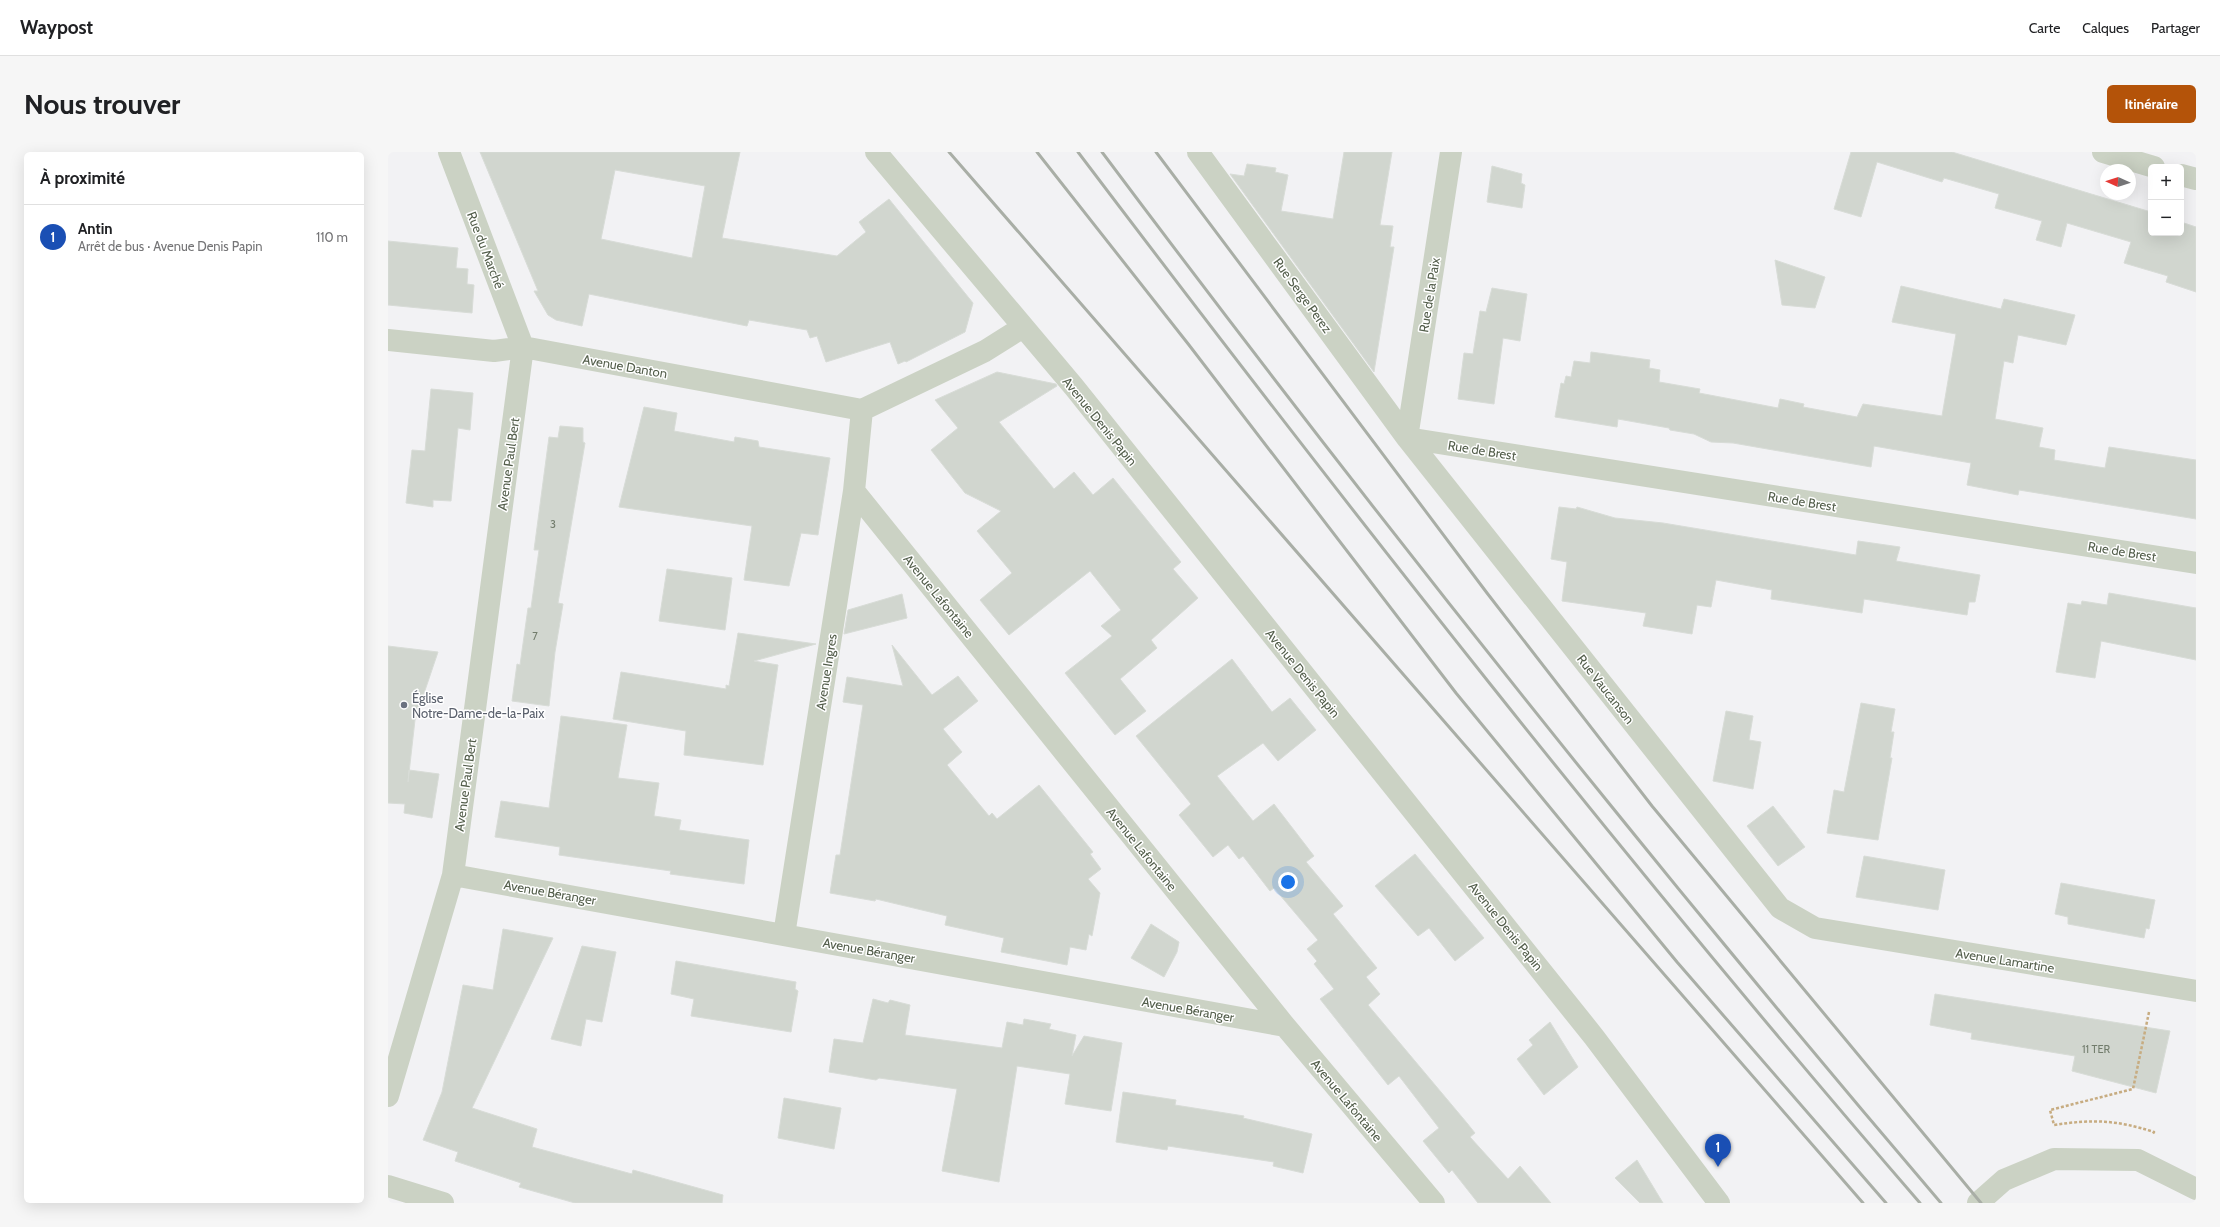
<!DOCTYPE html>
<html lang="fr">
<head>
<meta charset="utf-8">
<style>
	:root { --surface:#fff; --page:#f6f6f6; --text:#202124; --muted:#757577; --line:#e0e0e0; --accent:#b45309 }
	body { margin:0; font-family:Cabin,sans-serif; background:var(--page); color:var(--text) }
	.controls { position:absolute; right:12px; top:12px; display:grid; overflow:hidden; border-radius:6px; box-shadow:0 4px 16px #0002 }
	.controls button { width:36px; height:36px; display:grid; place-items:center; padding:0; border:0; border-bottom:1px solid var(--line); background:var(--surface); color:var(--text); font:20px sans-serif }
	.compass { position:absolute; left:1712px; top:12px; width:36px; height:36px; border-radius:50%; background:var(--surface); box-shadow:0 4px 16px #0002; rotate:273deg }
	.you { position:absolute; left:900px; top:730px; width:14px; height:14px; margin:-10px; border:3px solid #fff; border-radius:50%; background:#1a73e8; box-shadow:0 0 0 6px #1a73e833 }
	.badge { display:grid; place-items:center; width:26px; height:26px; border-radius:50%; background:var(--accent); color:#fff; font-size:13px; font-weight:700 }
	.pin { position:absolute; translate:-50% -33px; filter:drop-shadow(0 1px 2px #0008) }
	.pin::after { content:''; position:absolute; top:21px; width:14px; height:12px; background:inherit; clip-path:polygon(0 0,100% 0,50% 100%) }
	.list { margin:0; padding:0; list-style:none }
	h2 { display:flex; justify-content:space-between; align-items:center; height:52px; margin:0; padding:0 16px; font-size:17px }
	h2 small { font-size:13px; font-weight:400; color:var(--muted) }
	.list li { display:grid; grid-template-columns:26px 1fr auto; gap:12px; align-items:center; box-sizing:border-box; height:64px; padding:0 16px; border-top:1px solid var(--line) }
	.list b { display:block; font-size:15px; white-space:nowrap }
	.list p { margin:0; font-size:13px; white-space:nowrap; color:var(--muted) }
	.list em { font-size:13px; font-style:normal; color:var(--muted) }
	.map { position:relative; flex:none; width:1808px; height:1051px; overflow:hidden; border-radius:6px }
	header { display:flex; align-items:center; gap:24px; box-sizing:border-box; height:56px; padding:0 20px; background:var(--surface); border-bottom:1px solid var(--line) }
	header strong { font-size:19px }
	nav { display:flex; gap:22px; margin-inline-start:auto; font-size:14px }
	.intro { display:flex; align-items:center; justify-content:space-between; box-sizing:border-box; height:96px; padding:0 24px }
	h1 { margin:0; font-size:28px }
	.button { padding:10px 18px; border-radius:6px; background:var(--accent); color:#fff; font-size:14px; font-weight:700 }
	main { display:flex; gap:24px; padding:0 24px }
	aside { flex:1; background:var(--surface); border-radius:6px; box-shadow:0 4px 16px #0002 }
	.map>svg:first-child { display:block }
	.building { fill:#d1d6cf; stroke:#d8dcd7; fill-rule:evenodd }
	.lines { fill:none; stroke-linecap:round; stroke-linejoin:round }
	.path { stroke:#c7ac81; stroke-width:2.5; stroke-dasharray:3 2; stroke-linecap:butt }
	.street { stroke:#cbd2c4; stroke-width:22 }
	.rail { stroke:#a9aea6; stroke-width:3 }
	.worship-dot { fill:#6b7280; stroke:#fff; stroke-width:1.5 }
	.labels { text-anchor:middle; stroke-width:3; stroke-linejoin:round; paint-order:stroke }
	.number-label { font-size:11px; fill:#727c6c }
	.street-label { font-size:13px; fill:#535e4b; stroke:#fff }
	.worship-label { font-size:13px; fill:#5b616d; stroke:#fff; text-anchor:start }
</style>
</head>
<body>
<header>
<strong>Waypost</strong>
<nav><a>Carte</a><a>Calques</a><a>Partager</a></nav>
</header>
<div class="intro"><h1>Nous trouver</h1><a class="button">Itinéraire</a></div>
<main>
<aside>
<h2>À proximité<small></small></h2>
<ul class="list">
<li><span class="badge" style="background:#1a4fb4">1</span><div><b>Antin</b><p>Arrêt de bus · Avenue Denis Papin</p></div><em>110 m</em></li>
</ul>
</aside>
<div class="map">
<svg width="1808" height="1051" viewBox="0 0 1808 1051">
	<rect width="100%" height="100%" fill="#f2f2f4"/>
	<path class="building" d="M92,0h260l-18,86 115,18 29,-24 -7,-10 30,-23 84,104 -8,29 -59,30 -1,-1 -7,3 -8,-22 -64,20 -9,-26 -7,2 -3,-8 -58,-10 -2,6 -158,-32 -7,32 -26,-6 -8,-5 -14,-24h4zM227,18l90,16 -13,72 -91,-19z
		M956,0h48l-12,73 13,1 -3,21h4l-20,125 -144,-198 14,2 3,-12 29,4 -1,4 13,3 -7,36 52,8z
		M1463,0h101l199,60v21h30v-11l15,5v65l-30,-10 2,-6 -44,-13 7,-21 -64,-19 -6,24 -25,-7 6,-19 -47,-13 4,-14 -55,-16 -2,4 -65,-20 -16,55 -27,-8z
		M1104,14l30,8 -1,9 4,2 -3,23 -35,-6z
		M0,89l70,7 -2,20 12,1 -1,15 7,1 -2,28 -84,-8z
		M1387,108l50,17 -10,31 -33,-3z
		M1513,134l100,23 3,-10 71,16 -9,30 -48,-10 -5,28 -9,-2 -9,58 48,9 -4,19 16,3 -1,10 51,8 4,-21 87,13v59l-177,-29 -1,5 -51,-10 4,-22 -97,-17 -3,21 -138,-24 -22,-1 -17,-8 -24,-4 -1,-2 -51,-9 -1,8 -62,-10 6,-34 3,1 2,-8 5,1 3,-16 16,2 1,-11 59,8 -1,8 11,2 -1,12 41,7 -1,4 79,15 2,-9 24,5 -1,3 54,10 6,-13 79,12 14,-82 -64,-12z
		M1104,136l35,6 -7,47 -17,-3 -9,66 -36,-5 6,-46 9,1 7,-43 6,1z
		M609,220l59,12 1,2 -58,36 55,67 20,-17 19,23 20,-17 68,84 -8,7 25,29 -47,42 6,8 -37,31 26,32 -31,24 -50,-62 47,-37 -11,-10 20,-16 -31,-39 -81,64 -29,-35 32,-27 -35,-42 24,-20 -36,-18 -34,-43 27,-22 -23,-28z
		M43,237l42,4 -3,37 -12,-2 -7,73 -18,-1v7l-27,-4 6,-53 13,1z
		M256,255l33,6 -3,18 60,11 1,-5 23,4 1,6 71,11 -12,77 -17,-2 -12,53 -45,-6 8,-54 -133,-19z
		M172,274l23,2v14l2,1 -27,160 5,1 -8,48 -6,54 -37,-5 5,-37 3,1 8,-57h3l8,-58h-5l15,-113 9,1z
		M1171,355l17,2 1,-2 38,11 48,5 193,32 2,-14 42,6 -4,14 84,14 -5,27h-6l-2,13 -103,-16 -2,14 -91,-14 1,-9 -56,-10 -5,27 -14,-2 -5,29 -49,-8 3,-13 -84,-12 5,-39 -16,-3z
		M279,417l65,9 -7,52 -66,-9z
		M1721,441l87,15v52l-95,-19 -6,37 -39,-6 12,-69 13,2 1,-4 25,4z
		M514,442l5,24 -63,16 4,-24z
		M350,481l78,11 -62,17 24,4 -15,100 -79,-10 2,-24 -73,-12 8,-47 105,17v-4l3,1z
		M504,493l40,50 26,-19 20,25 -35,28 19,23 -15,13 42,51 3,-3 5,6 42,-34 54,67 -3,2 11,15 -13,10 12,14 -8,43 -3,-2 -3,16 -16,-3 -3,18 -66,-13 3,-14 -59,-13 2,-9 -71,-17 -1,2 -45,-8 6,-38h4l23,-150 -20,-3 4,-25 56,9z
		M0,494l50,6 -23,68 -7,62 1,-12 30,4 -7,44 -28,-5 1,-9 -17,-1z
		M844,507l40,53 18,-14 26,32 -38,31 -15,-18 -46,33 36,45 21,-17 40,52 -8,6 37,44 -10,8 44,54 -11,9 14,17 -12,11 99,118 8,10 -5,4 38,42 12,-13 31,37h-73l-26,-33 -3,3 -26,-32 16,-13 -40,-52 -11,9 -68,-86 14,-10 -20,-25 3,-3 -10,-12 11,-9 -44,-52 -4,3 -27,-35 -4,3 -11,-14 -15,12 -34,-42 12,-11 -55,-68z
		M1473,551l34,6 -4,23h3l-4,26h2l-14,82 -51,-7 7,-43 10,2z
		M1338,559l27,5 -4,24 12,2 -8,47 -40,-8z
		M173,564l66,9 -9,53 41,5 -5,33 27,4 -2,10 70,10 -5,44 -74,-10 1,-3 -112,-16 1,-8 -65,-10 6,-36 48,7z
		M1385,654l32,41 -27,19 -31,-40z
		M1027,702l69,84 -29,23 -26,-33 -11,8 -43,-50z
		M1476,704l81,14 -7,40 -82,-13z
		M1673,731l94,17 -6,29 -3,-1 -2,10 -76,-14v-7l-13,-3z
		M763,772l28,18 -2,10 -13,25 -33,-19z
		M115,777l50,9 -81,170 65,21 -5,18 100,27 1,-4 90,25 -1,8h-147l-56,-16 2,-4 -66,-22 3,-9 -35,-12 19,-48 21,-107 30,5z
		M194,794l34,6 -14,70 -16,-3 -5,27 -30,-7z
		M288,809l120,21 -1,7 3,2 -7,41 -100,-16 3,-17 -23,-5z
		M1547,842l235,37 -14,62 -84,-22 3,-15 -104,-17 1,-6 -42,-8z
		M485,847l15,4 2,-3 20,5 -5,30 97,13 5,-26 16,3 1,-6 27,5 -2,5 27,6 -4,21 12,-20 38,7 -11,68 -46,-7 5,-30 -53,-8 -18,116 -57,-11 15,-82 -56,-8 -22,-3 -3,2 -47,-8 5,-33 29,4z
		M1162,870l28,45 -34,28 -27,-36 16,-14 -4,-5z
		M735,940l53,8 -1,5 69,11 -1,2 69,16 -9,39 -30,-7 1,-4 -106,-16 -1,4 -51,-8z
		M396,946l57,10 -7,41 -56,-11z
		M1249,1008l26,43h-23l-25,-25z"/>
	<g class="lines">
		<path class="path" d="M1761,860l-16,77 -83,21 4,15c38,-6 63,-5 100,7l-2,3"/>
		<path class="street" d="M488,0l198,235 520,650 125,166
			M810,0l209,286 373,470 35,20 381,63
			M1715,0l51,15
			M1793,23l15,4
			M0,188l106,11 29,-4 339,63
			M474,258l123,-59 38,-24
			M1019,286l789,125
			M1019,286l44,-286
			M466,339l431,535 149,177
			M65,723l832,151
			M396,783l70,-444 8,-81
			M0,944l65,-221 70,-528 -74,-195
			M0,1034l55,17
			M1590,1051l26,-23 50,-21 84,1 58,29"/>
		<path class="rail" d="M561,0l914,1051
			M649,0l152,193 267,348 221,269 209,241
			M690,0c271,358 548,711 842,1051
			M714,0c269,359 548,710 839,1051
			M768,0l331,441 165,213 329,397"/>
	</g>
	<circle class="worship-dot" cx="16" cy="553" r="4"/>
	<g class="labels">
		<g class="number-label">
			<text x="165" y="376">3</text>
			<text x="147" y="488">7</text>
			<text x="1708" y="901">11 TER</text>
		</g>
		<g class="street-label">
			<text transform="translate(98 98) rotate(69)" y="5">Rue du Marché</text>
			<text transform="translate(915 143) rotate(54)" y="5">Rue Serge Perez</text>
			<text transform="translate(1041 143) rotate(-81)" y="5">Rue de la Paix</text>
			<text transform="translate(237 214) rotate(10)" y="5">Avenue Danton</text>
			<text transform="translate(712 269) rotate(51)" y="5">Avenue Denis Papin</text>
			<text transform="translate(1094 298) rotate(9)" y="5">Rue de Brest</text>
			<text transform="translate(120 312) rotate(-82)" y="5">Avenue Paul Bert</text>
			<text transform="translate(1414 349) rotate(9)" y="5">Rue de Brest</text>
			<text transform="translate(1734 399) rotate(9)" y="5">Rue de Brest</text>
			<text transform="translate(551 444) rotate(51)" y="5">Avenue Lafontaine</text>
			<text transform="translate(438 520) rotate(-81)" y="5">Avenue Ingres</text>
			<text transform="translate(915 521) rotate(51)" y="5">Avenue Denis Papin</text>
			<text transform="translate(1218 537) rotate(52)" y="5">Rue Vaucanson</text>
			<text transform="translate(77 633) rotate(-82)" y="5">Avenue Paul Bert</text>
			<text transform="translate(754 697) rotate(51)" y="5">Avenue Lafontaine</text>
			<text transform="translate(162 740) rotate(10)" y="5">Avenue Béranger</text>
			<text transform="translate(1118 774) rotate(51)" y="5">Avenue Denis Papin</text>
			<text transform="translate(481 798) rotate(10)" y="5">Avenue Béranger</text>
			<text transform="translate(1617 808) rotate(9)" y="5">Avenue Lamartine</text>
			<text transform="translate(800 857) rotate(10)" y="5">Avenue Béranger</text>
			<text transform="translate(959 948) rotate(50)" y="5">Avenue Lafontaine</text>
		</g>
		<g class="worship-label">
			<text x="24" y="551">Église<tspan x="24" dy="15">Notre-Dame-de-la-Paix</tspan></text>
		</g>
	</g>
</svg>
<div class="controls">
<button>+</button>
<button>−</button>
</div>
<svg class="compass" viewBox="-18 -18 36 36"><path d="M0-13l5 13h-10z" fill="#e53935"/><path d="M0 13l5-13h-10z" fill="#757577"/></svg>
<div class="you"></div>
<div class="pin badge" style="left:1330px;top:1015px;background:#1a4fb4">1</div>
</div>
</main>
</body>
</html>
